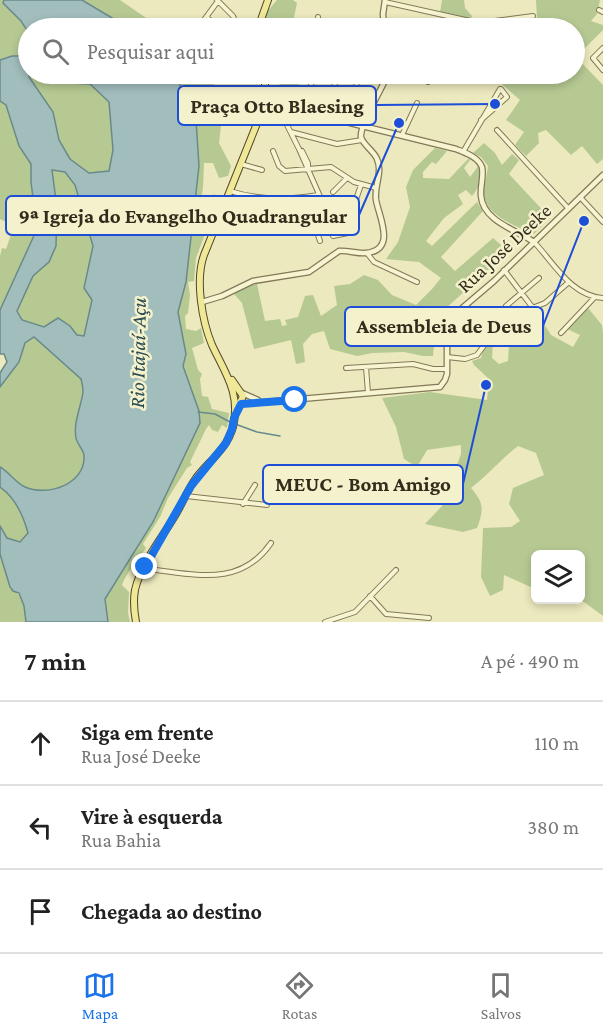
<!DOCTYPE html>
<html lang="pt">
<head>
<meta charset="utf-8">
<style>
	:root { --surface:#fff; --page:#f6f6f6; --text:#222; --muted:#767676; --line:#e0e0e0; --accent:#1a73e8 }
	body { margin:0; font-family:"Crimson Pro",serif; background:var(--page); color:var(--text) }
	.controls { position:absolute; right:18px; bottom:18px; display:grid; overflow:hidden; border-radius:9px; box-shadow:0 3px 9px #0003 }
	.controls button { width:54px; height:54px; display:grid; place-items:center; padding:0; border:0; border-bottom:2px solid var(--line); background:var(--surface); color:var(--text); font:30px sans-serif }
	.stop { position:absolute; width:18px; height:18px; margin:-14px; border:4px solid #1a73e8; border-radius:50%; background:#fff }
	.stop.end { background:#1a73e8; border-color:#fff; box-shadow:0 2px 6px #0008 }
	.list { margin:0; padding:0; list-style:none }
	h2 { display:flex; justify-content:space-between; align-items:center; height:78px; margin:0; padding:0 24px; font-size:26px }
	h2 small { font-size:20px; font-weight:400; color:var(--muted) }
	.list li { display:grid; grid-template-columns:39px 1fr auto; gap:18px; align-items:center; box-sizing:border-box; height:84px; padding:0 24px; border-top:2px solid var(--line) }
	.list b { display:block; font-size:22px; white-space:nowrap }
	.list p { margin:0; font-size:20px; white-space:nowrap; color:var(--muted) }
	.list em { font-size:20px; font-style:normal; color:var(--muted) }
	.icon { flex:none; width:33px; height:33px; fill:none; stroke:currentColor; stroke-width:2; stroke-linecap:round; stroke-linejoin:round }
	.map { position:relative; flex:none; width:603px; height:622px; overflow:hidden }
	.search { position:absolute; background:var(--surface); box-shadow:0 3px 9px #0003; left:18px; right:18px; top:18px; height:66px; display:flex; align-items:center; gap:15px; box-sizing:border-box; padding:0 21px; border-radius:33px; color:var(--muted); font-size:22px }
	.sheet { height:330px; background:var(--surface) }
	nav { display:flex; justify-content:space-around; align-items:center; box-sizing:border-box; height:84px; border-top:2px solid var(--line); background:var(--surface); font-size:16px; color:var(--muted) }
	nav a { display:grid; justify-items:center; gap:3px }
	nav .on { color:var(--accent) }
	.map>svg:first-child { display:block }
	.green { fill:#b6c993 }
	.water { fill:#a1bdbc; stroke:#698a8a; stroke-width:1.5; fill-rule:evenodd }
	.lines { fill:none; stroke-linecap:round; stroke-linejoin:round }
	.stream { stroke:#698a8a; stroke-width:1.5 }
	.minor-casing { stroke:#837958; stroke-width:6 }
	.tertiary-casing { stroke:#837958; stroke-width:7 }
	.primary-casing { stroke:#51452c; stroke-width:8 }
	.minor { stroke:#f7f4d1; stroke-width:4 }
	.tertiary { stroke:#f7f4d1; stroke-width:4.5 }
	.primary { stroke:#efe896; stroke-width:6 }
	.route { stroke:#1a73e8; stroke-width:8 }
	.labels { text-anchor:middle; stroke-width:5; stroke-linejoin:round; paint-order:stroke }
	.street-label { font-size:20px; fill:#332c1c; stroke:#f4f1cd }
	.water-label { font-size:21px; font-style:italic; fill:#2b4c52; stroke:#f4f1cd }
	.leader { fill:none; stroke:#1d4ed8; stroke-width:2 }
	.callout-dot { fill:#1d4ed8; stroke:#f4f1cd; stroke-width:2 }
	.callout { fill:#f4f1cd; stroke:#1d4ed8; stroke-width:2 }
	.callout-label { font-size:21px; text-anchor:middle; font-weight:bold; fill:#332c1c }
</style>
</head>
<body>
<div class="map">
<svg width="603" height="622" viewBox="0 0 603 622">
	<rect width="100%" height="100%" fill="#ece9be"/>
	<path class="green" d="M0,0h4l-1,3c18,19 25,20 25,48l-5,6 -11,-1 -12,4z
		M82,0h38l32,22 6,6h-29z
		M277,0h16l4,3 -5,24 -30,1 4,-15z
		M442,0h22l1,8 7,8 -1,3 -21,-3 -10,-4z
		M536,0h64l-3,14 -6,7 12,4v5l-27,27 27,28v74l-6,5 -15,-18 -11,9 -25,-25 -8,3 1,10 -13,13 -11,-11 9,-13 -18,-12 14,-20 -24,-21 -17,-5h95v-46h-154l13,-10 25,8h37l42,-8z
		M29,74h22l18,9 21,1 19,18 4,48 -4,22 -20,1 -19,-14 -11,-19 -6,-28 -24,-35z
		M175,74h47l-9,9 15,17 -5,8 -4,35 12,23 -3,10 -9,2 -6,-15h-9l-1,25 -4,22h5l7,-4 -3,-7 6,-5 4,6 -22,58 -2,23 -6,1 2,13 -2,18 -3,3 1,13 10,2 5,-3 3,15 -12,5 6,22 4,4 -2,5 2,17 6,1 4,12 17,4 -2,15 -5,-3 -4,7 -6,-2 -3,-5 -3,4 -16,33 2,3 -5,3 -19,30 -8,19 -17,27 3,4c-7,10 -21,27 -24,37l7,7 -1,21 2,9h-22l-3,-23 15,-25 79,-163 -16,-46 3,-11 -8,-42 8,-30 13,-116 -3,-46z
		M281,74h20l-6,31 -18,-3z
		M0,101l6,3 13,42 12,18v18l6,47 -37,81v-54l2,-8 4,1 8,-23 -14,-7z
		M484,143l11,10 7,12 10,-11 7,6 -10,14 41,44 -16,16c-18,-8 -52,-19 -50,-44 1,-8 3,-16 4,-24l-7,-9 -8,-4z
		M435,148l12,3 -11,13 -4,-2 -9,10v6l26,1 20,-21 1,2 -6,8 6,9 9,-12c4,11 0,23 -7,31l-6,-6 -8,5 5,9 -19,14 -18,23 6,5 45,-44 6,9 -42,46 14,14 38,-33 8,7 -9,24 -15,4 -2,9 -31,28 -7,13 10,6 -5,16h-8l-1,11h-10l-19,-4 -32,1 -15,3 -27,-7 -6,-18 -12,3 -9,10 2,18 -9,2 -5,-24 -37,9 -12,-46 -8,-9 15,-9 8,-1 8,37 15,-2 2,7 5,-1 -2,-5 13,-3 7,-21 8,-1 8,21 16,-11 -3,-19 16,-2 14,-9 14,5 14,15 24,10 16,-16 9,-11 -22,-16 -33,-3 12,-17 12,-35 -4,-20 7,-17z
		M51,170l14,2 10,13 18,61 -9,42 8,12 -8,36 -7,-1 -7,-9 -26,1 -22,-7 -5,-9 16,-35 16,-14 8,-54z
		M588,308l14,17 1,8v283l-19,-14 -20,-2h16v-46h-44l-1,35 -31,-14 -1,15 -13,6 -9,-19 2,-49 28,-1 9,-6 -11,-17 4,-16 31,-13 -8,-22 -18,-7c-17,13 -30,29 -47,42 13,15 13,21 6,40l-14,4 -38,-8 17,-18 19,-52v-9l-34,5 -10,17 -13,-8 -8,-32 -14,-29 48,-6 57,8 2,-21 -15,-14 -2,-4 9,-3 2,-8 10,-8 -1,16 7,6 9,-3 1,-16 7,-9 28,-12 7,11 22,12 7,-12 -13,-6z
		M34,337l47,42c1,4 3,9 2,13 -2,15 -10,30 -7,46 1,6 7,11 8,17 2,29 -36,42 -59,32 -9,-4 -16,-15 -25,-20v-80l19,-25 6,-19z
		M0,487c15,10 23,28 28,46l-8,9 -13,-4 -7,-12z
		M0,554l10,33c14,9 15,20 16,35h-26z"/>
	<path class="water" d="M4,0h78l47,28h-101v4l-7,-11 -18,-18z
		M28,51v10l-2,2 3,14 24,35 6,28 11,19 19,14 20,-2 4,-21 -4,-48 -19,-18 -21,-1 -18,-9h124l21,46 3,46 -13,116 -8,30 8,42 -3,12 16,45 1,12 -47,99 -48,77 3,23h-82l-2,-16 -5,-13 -6,-2 -3,-4 -10,-33v-28l7,12 13,4 8,-9c-5,-18 -13,-36 -28,-46v-20c9,5 16,16 25,20 23,10 61,-3 59,-32 -1,-6 -7,-11 -8,-17 -3,-15 5,-31 7,-46 0,-4 -1,-9 -2,-13l-47,-42 -9,6 -6,19 -19,25v-14l7,-11 -3,-8h-4v-44l37,-81 -6,-47v-18l-12,-18 -13,-41 -6,-4v-41l12,-4h11zM52,170l13,2 10,13 18,61 -9,42 8,12 -8,36 -7,-1 -7,-9 -12,-8 -14,9 -22,-7 -5,-9 16,-35 16,-14 7,-16 1,-38z"/>
	<g class="lines">
		<path class="stream" d="M198,412l17,2 15,8
			M235,424l22,8 23,4"/>
		<defs>
			<path id="minor" d="M217,0l16,16 5,12
				M385,2l94,21 54,-7
				M599,10l4,2
				M207,17l10,11
				M198,28l20,-27
				M316,28l2,-11
				M603,48l-10,10 10,12
				M416,74l4,4 8,4 6,-4 2,-4
				M358,78l-7,30 17,7
				M281,105l2,12 16,32 27,61
				M304,111l10,-37
				M326,116l11,-40
				M497,130l71,78
				M291,132l46,12 25,-4
				M402,135l15,-32
				M273,151l6,15 6,5 46,-4 23,15 22,6
				M302,151l6,12v6
				M463,152l37,-63h1l6,8 -26,23
				M241,164l21,6
				M230,191c28,9 59,9 88,4
				M333,192l14,-14
				M244,195l2,29
				M305,197l15,44
				M580,197l23,25
				M266,211l18,-1v-11
				M333,236l15,-3 7,-5 -1,-23 7,-20
				M534,242c20,21 37,54 69,56
				M367,253l7,9 43,20
				M504,270l29,38
				M506,306l33,-28
				M561,333l33,-35
				M447,357l18,2 12,-4 14,-19 7,-7 29,-19 18,-7 24,-21
				M366,367l2,26
				M346,368l67,-4 20,5h14
				M186,496l81,9
				M243,504l12,-19
				M145,567l3,2c47,5 92,19 123,-26
				M370,596l16,18 43,4
				M325,622l30,-10 41,-42"/>
			<path id="tertiary" d="M384,28l-1,-14 2,-14
				M265,98l20,9 171,42c10,4 22,8 26,18 2,10 -2,19 -1,29 2,25 35,34 53,46
				M202,302l20,-6 31,-15 56,-9 30,-21c9,-1 18,3 27,2 31,-3 13,-36 10,-53 -2,-14 7,-28 1,-41 -3,-8 -14,-14 -16,-22 -2,-11 22,-50 27,-63
				M242,393l16,7
				M241,404l199,-17 5,-7 2,-6v-37l5,-14 8,-13 34,-29 109,-106"/>
			<path id="primary" d="M258,28l10,-28
				M232,380l11,16 -8,19
				M136,622c-2,-11 -3,-21 -1,-32 6,-27 27,-52 41,-76 7,-12 12,-25 20,-36 13,-17 31,-29 37,-51 8,-34 -8,-54 -21,-82 -10,-24 -17,-65 -8,-90l56,-139 5,-18v-24"/>
		</defs>
		<use href="#minor" class="minor-casing"/>
		<use href="#tertiary" class="tertiary-casing"/>
		<use href="#primary" class="primary-casing"/>
		<use href="#minor" class="minor"/>
		<use href="#tertiary" class="tertiary"/>
		<use href="#primary" class="primary"/>
	</g>
	<g class="lines">
		<path class="route" d="M145,567l46,-81 35,-43 6,-14 2,-11 7,-14 54,-4"/>
	</g>
	<g class="labels">
		<g class="street-label">
			<text transform="translate(504 248) rotate(-43)" y="7">Rua José Deeke</text>
		</g>
		<g class="water-label">
			<text transform="translate(138 353) rotate(-89)" y="7">Rio Itajaí-Açu</text>
		</g>
	</g>
	<path class="leader" d="M495 104L376 105M399 123L359 215M584 221L543 326M486 385L463 484"/>
	<g class="callout-dot">
		<circle cx="495" cy="104" r="6"/>
		<circle cx="399" cy="123" r="6"/>
		<circle cx="584" cy="221" r="6"/>
		<circle cx="486" cy="385" r="6"/>
	</g>
	<g class="callout">
		<rect x="178" y="86" width="198" height="39" rx="6"/>
		<rect x="6" y="196" width="353" height="39" rx="6"/>
		<rect x="345" y="307" width="198" height="39" rx="6"/>
		<rect x="263" y="465" width="200" height="39" rx="6"/>
	</g>
	<g class="callout-label">
		<text x="277" y="113">Praça Otto Blaesing</text>
		<text x="183" y="223">9ª Igreja do Evangelho Quadrangular</text>
		<text x="444" y="333">Assembleia de Deus</text>
		<text x="363" y="491">MEUC - Bom Amigo</text>
	</g>
</svg>
<div class="controls">
<button><svg class="icon" aria-label="layers" viewBox="0 0 24 24"><path d="M12 4l9 5-9 5-9-5zM3 14l9 5 9-5"/></svg></button>
</div>
<div class="stop" style="left:295px;top:400px"></div>
<div class="stop end" style="left:145px;top:567px"></div>
<div class="search"><svg class="icon" aria-label="search" viewBox="0 0 24 24"><circle cx="10" cy="10" r="6"/><path d="M15 15l6 6"/></svg>Pesquisar aqui</div>
</div>
<section class="sheet">
<h2>7 min<small>A pé · 490 m</small></h2>
<ul class="list">
<li><svg class="icon" aria-label="ahead" viewBox="0 0 24 24"><path d="M12 20V5M6 11l6-6 6 6"/></svg><div><b>Siga em frente</b><p>Rua José Deeke</p></div><em>110 m</em></li>
<li><svg class="icon" aria-label="left" viewBox="0 0 24 24"><path d="M17 20v-9H6M10 6l-5 5 5 5"/></svg><div><b>Vire à esquerda</b><p>Rua Bahia</p></div><em>380 m</em></li>
<li><svg class="icon" aria-label="arrive" viewBox="0 0 24 24"><path d="M6 21V4h12l-3 4 3 4H6"/></svg><div><b>Chegada ao destino</b></div></li>
</ul>
</section>
<nav>
<a class="on"><svg class="icon" aria-label="map" viewBox="0 0 24 24"><path d="M3 6l6-2 6 2 6-2v14l-6 2-6-2-6 2zM9 4v14M15 6v14"/></svg>Mapa</a>
<a><svg class="icon" aria-label="directions" viewBox="0 0 24 24"><path d="M12 3l9 9-9 9-9-9zM9 14v-3h6M13 9l2 2-2 2"/></svg>Rotas</a>
<a><svg class="icon" aria-label="saved" viewBox="0 0 24 24"><path d="M7 4h10v16l-5-4-5 4z"/></svg>Salvos</a>
</nav>
</body>
</html>
